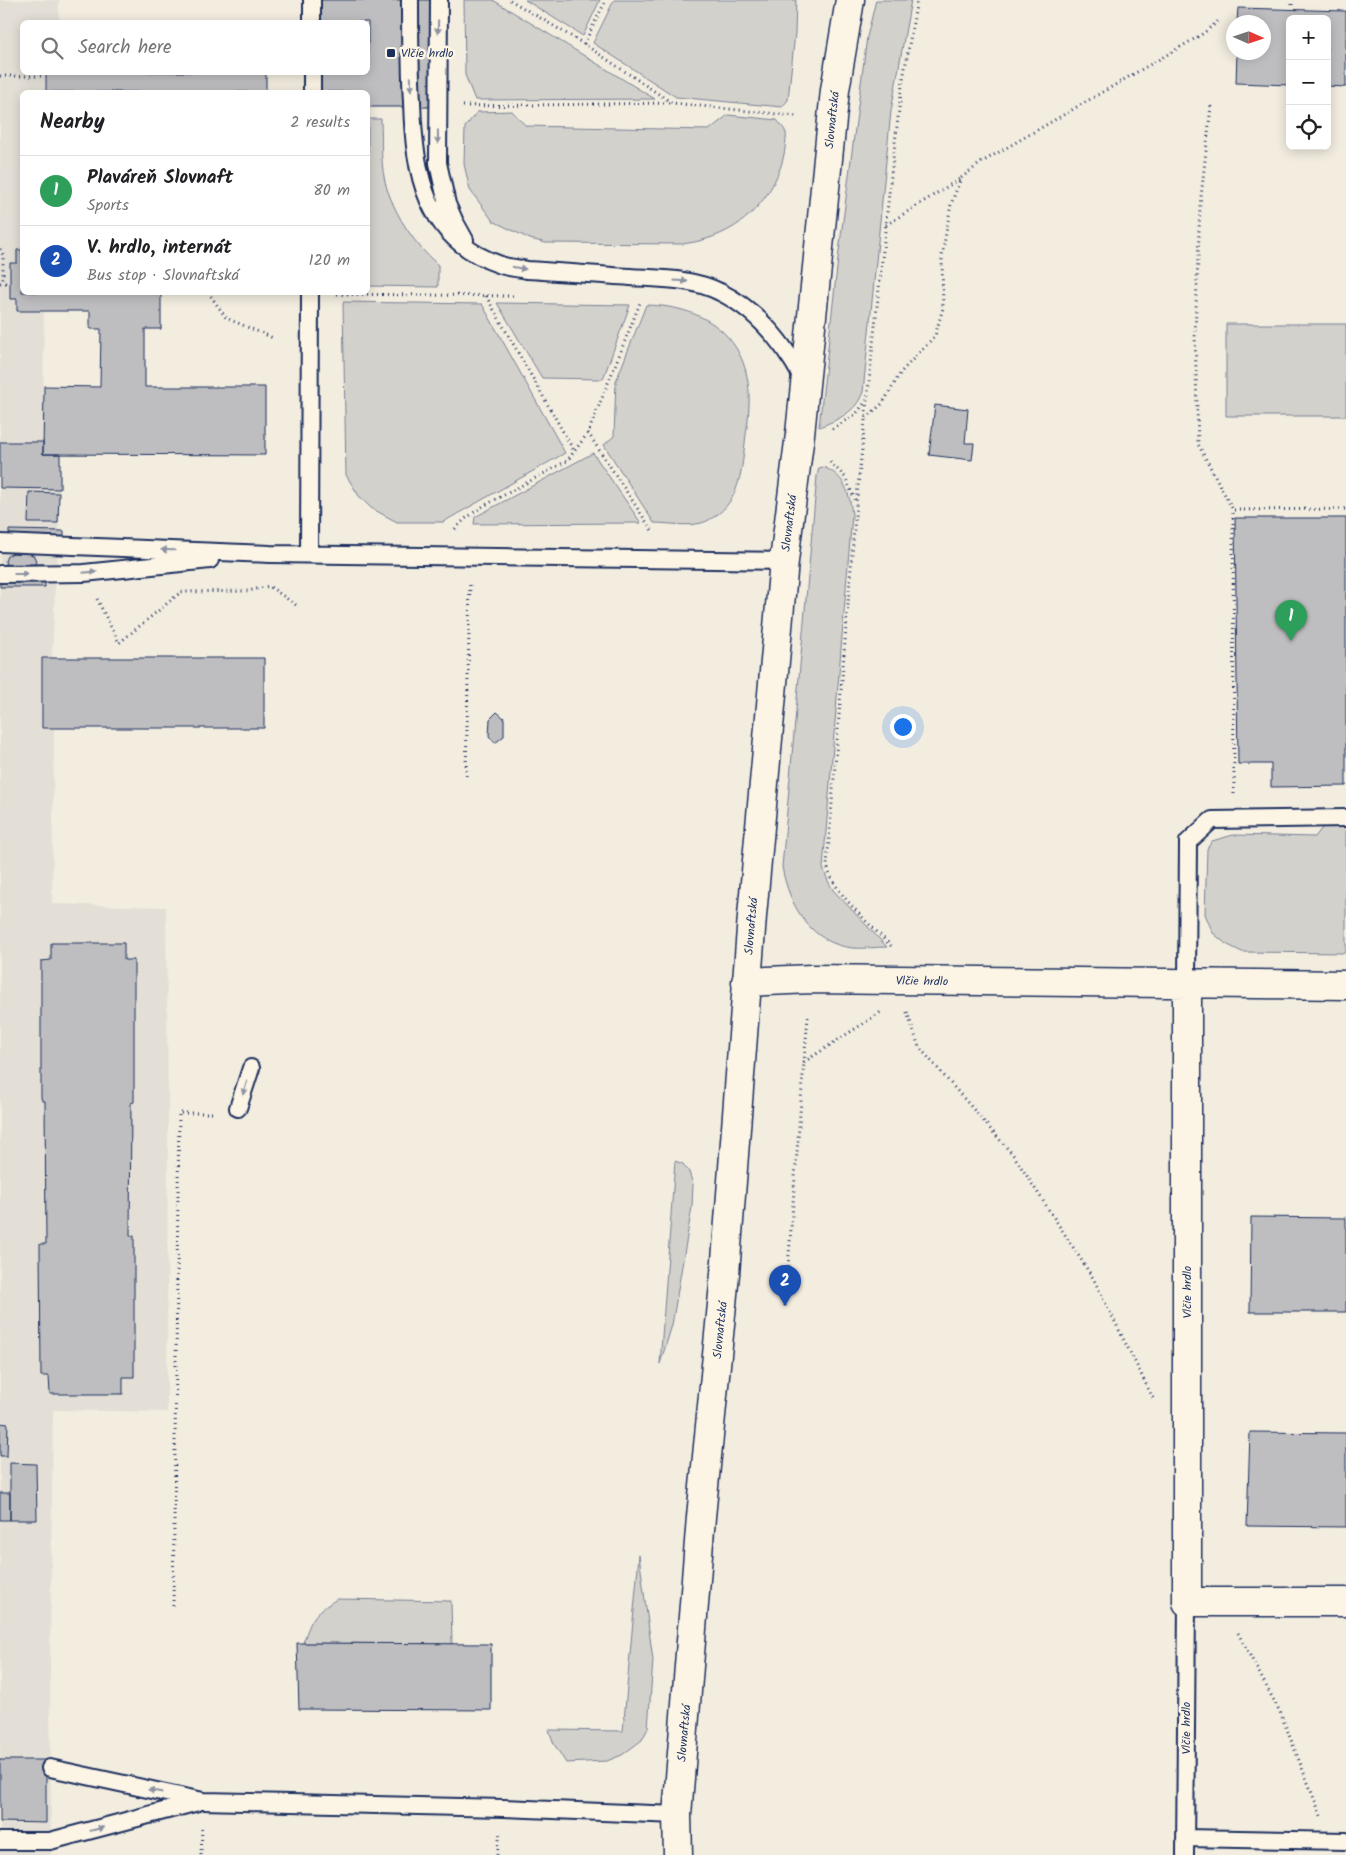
<!DOCTYPE html>
<html lang="en">
<head>
<meta charset="utf-8">
<style>
	:root { --surface:#fff; --page:#f6f6f6; --text:#202124; --muted:#757577; --line:#e0e0e0; --accent:#d93025 }
	body { margin:0; font-family:Kalam,sans-serif; background:var(--page); color:var(--text) }
	.controls { position:absolute; right:15px; top:15px; display:grid; overflow:hidden; border-radius:8px; box-shadow:0 2px 12px #0003 }
	.controls button { width:45px; height:45px; display:grid; place-items:center; padding:0; border:0; border-bottom:1px solid var(--line); background:var(--surface); color:var(--text); font:25px sans-serif }
	.compass { position:absolute; left:1226px; top:15px; width:45px; height:45px; border-radius:50%; background:var(--surface); box-shadow:0 2px 12px #0003; rotate:93deg }
	.you { position:absolute; left:902px; top:726px; width:18px; height:18px; margin:-12px; border:4px solid #fff; border-radius:50%; background:#1a73e8; box-shadow:0 0 0 8px #1a73e833 }
	.badge { display:grid; place-items:center; width:32px; height:32px; border-radius:50%; background:var(--accent); color:#fff; font-size:16px; font-weight:700 }
	.pin { position:absolute; translate:-50% -41px; filter:drop-shadow(0 1px 2px #0008) }
	.pin::after { content:''; position:absolute; top:26px; width:18px; height:15px; background:inherit; clip-path:polygon(0 0,100% 0,50% 100%) }
	.list { margin:0; padding:0; list-style:none }
	h2 { display:flex; justify-content:space-between; align-items:center; height:65px; margin:0; padding:0 20px; font-size:21px }
	h2 small { font-size:16px; font-weight:400; color:var(--muted) }
	.list li { display:grid; grid-template-columns:32px 1fr auto; gap:15px; align-items:center; box-sizing:border-box; height:70px; padding:0 20px; border-top:1px solid var(--line) }
	.list b { display:block; font-size:19px; white-space:nowrap }
	.list p { margin:0; font-size:16px; white-space:nowrap; color:var(--muted) }
	.list em { font-size:16px; font-style:normal; color:var(--muted) }
	.icon { flex:none; width:28px; height:28px; fill:none; stroke:currentColor; stroke-width:2; stroke-linecap:round; stroke-linejoin:round }
	.map { position:relative; flex:none; width:1346px; height:1855px; overflow:hidden }
	.search { position:absolute; background:var(--surface); box-shadow:0 2px 12px #0003; left:20px; top:20px; width:350px; height:55px; display:flex; align-items:center; gap:12px; box-sizing:border-box; padding:0 18px; border-radius:8px; color:var(--muted); font-size:19px }
	.panel { position:absolute; background:var(--surface); box-shadow:0 2px 12px #0003; left:20px; top:90px; width:350px; height:205px; border-radius:8px }
	.map>svg:first-child { display:block }
	.built { fill:#e3dfd6 }
	.green { fill:#d3d1cc; stroke:#778095 }
	.building { fill:#bebec0; stroke:#1b2f5e }
	.lines { fill:none; stroke-linecap:round; stroke-linejoin:round }
	.lane-casing { stroke:#1b2f5e; stroke-width:20 }
	.street-casing { stroke:#1b2f5e; stroke-width:31 }
	.secondary-casing { stroke:#1b2f5e; stroke-width:31 }
	.path { stroke:#1b2f5e; stroke-width:3; stroke-dasharray:1 4; stroke-linecap:butt }
	.lane { stroke:#fcf5e5; stroke-width:16 }
	.street { stroke:#fcf5e5; stroke-width:28 }
	.secondary { stroke:#fcf5e5; stroke-width:28 }
	.oneway { fill:#8c92a2 }
	.poi-dot { fill:#1b2f5e; stroke:#fcf5e5; stroke-width:2 }
	.labels { text-anchor:middle; stroke-width:5; stroke-linejoin:round; paint-order:stroke }
	.poi-label { font-size:12px; fill:#1b2f5e; stroke:#fcf5e5; text-anchor:start }
	.street-label { font-size:12px; fill:#1b2f5e; stroke:#fcf5e5 }
</style>
</head>
<body>
<div class="map">
<svg width="1346" height="1855" viewBox="0 0 1346 1855">
	<rect width="100%" height="100%" fill="#f3ede0"/>
	<filter id="ink" filterUnits="userSpaceOnUse"><feTurbulence type="fractalNoise" baseFrequency=".02" numOctaves="2"/><feDisplacementMap in="SourceGraphic" scale="10" xChannelSelector="R" yChannelSelector="G"/><feConvolveMatrix kernelMatrix="1 2 1 2 8 2 1 2 1" color-interpolation-filters="sRGB"/></filter>
	<g filter="url(#ink)">
		<path class="built" d="M0,0h59v22h-37v50l23,1v19h-23v200l22,1 -1,161h17l-1,84 -4,49 -3,71h-10v70l12,1 -2,175 114,3 2,200 -1,305 -114,-2 -3,245 1,200h-51z"/>
		<path class="green" d="M464,0h29l162,99 -180,1 -10,-25z
			M525,0h75l-17,36z
			M614,0h182l-1,33 -7,67 -6,7 -106,-10 -83,-54z
			M876,0h35l-20,111 -28,281c-7,20 -25,28 -44,35l19,-168 29,-222z
			M512,111l14,15 183,4 19,-15 49,5c3,4 8,9 9,13 1,4 -1,11 -1,16 -5,32 -26,64 -55,80 -16,9 -32,13 -48,15l-136,-1 -16,-4 -37,-18 -23,-31 -6,-26 1,-37 12,-15z
			M368,119h13c1,22 -1,49 6,70 10,29 28,56 51,76v22l-70,-1z
			M343,302l139,2 83,149 -122,69h-46l-26,-14 -12,-12 -13,-21z
			M497,303l133,2 -27,74 -61,-1z
			M646,305c62,1 106,35 103,100 0,13 -3,26 -4,38 -4,32 -6,62 -38,78 -15,7 -37,2 -53,2l-50,-78 10,-9 2,-55z
			M1226,324h120v92h-120z
			M593,453l48,70 -167,1 1,-7z
			M823,467c22,8 27,27 29,48l-29,353 5,13 5,9 54,57c-11,0 -24,2 -35,1 -42,-5 -63,-43 -70,-81l35,-391 2,-8z
			M1325,824l21,1v128l-104,-1 -16,-8 -13,-11 -8,-19 2,-65 5,-8 21,-6 82,2z
			M675,1161l8,3 6,8 4,12 -1,23 -20,118 -12,39z
			M639,1555l14,105 -5,68 -6,12 -20,15 -15,6 -41,2 -12,-19 -5,-14 74,1z
			M337,1599l114,2 1,43 -149,-1c9,-26 10,-29 34,-44z"/>
		<path class="building" d="M320,0h127v107h-79v-15h-48v-20h48v-50h-48z
			M1238,8l108,3v76l-19,-1v-67h-37v66l-54,-2 1,-31h27v-30h-27z
			M46,72h220v20h-220z
			M17,250h5v42h139v37h-16v58h120v68l-222,-1 1,-68 56,1 1,-58h-11v-18h-73v-12h-7v-36h7z
			M935,405l33,4 -3,34h9l-2,17 -43,-5z
			M0,442h43v12h17v35l-60,-1z
			M29,492l30,1 -1,30h-30z
			M1235,518h111v268l-75,1v-23h-33z
			M9,530l55,1v19h-55z
			M13,553h16l5,3 2,5 -2,5h-27l-2,-5 2,-5z
			M44,564l1,23h-45v-22z
			M42,658h222v70h-222z
			M497,712l7,6v18l-9,7 -6,-7 1,-17z
			M51,943h73v17h10v142l-3,1 -1,133h4v141h-11v17h-73l-1,-18h-8l-1,-132h6l-1,-143h-3l-1,-4v-136l10,-1z
			M1251,1217l95,1v94h-96z
			M0,1423l8,1 -1,32h-7z
			M1250,1432l96,1v94l-99,-1z
			M10,1463l26,1 1,56h-27z
			M0,1493h10v27h-10z
			M297,1643l194,1v66l-192,-1z
			M0,1760h46v63l-46,-1z"/>
		<g class="lines">
			<defs>
				<path id="lane" d="M312,0v22
					M410,0c0,34 0,68 2,102 2,71 13,138 89,163 8,3 18,3 26,5 35,2 69,5 103,7 30,2 63,1 90,15 37,18 64,52 83,87
					M439,0l-1,163 9,41 8,18 10,18
					M312,92v-20
					M0,543l270,11 514,7
					M309,554l1,-262
					M0,574l84,-1 126,-13
					M1187,983l1,-141 24,-22 134,-2
					M238,1108l13,-40
					M50,1768l153,33 300,7 174,7
					M1186,1838l160,3
					M0,1841h50l148,-39
					M1185,1855l2,-253"/>
				<path id="street" d="M746,982l65,-3 535,6
					M1187,983v619h159"/>
				<path id="secondary" d="M678,1855l-1,-40 24,-298 24,-243 27,-358 32,-355 16,-127 35,-344 15,-90"/>
			</defs>
			<use href="#lane" class="lane-casing"/>
			<use href="#street" class="street-casing"/>
			<use href="#secondary" class="secondary-casing"/>
			<path class="path" d="M510,0l74,44 88,59 124,13
				M1292,10v-10
				M584,44l22,-44
				M0,76h41
				M463,106l208,-3
				M1211,106l-11,100 -5,128 3,110 35,66
				M886,225l75,-47
				M0,249l3,6v28
				M0,283h10
				M208,292l18,26 47,20
				M337,294l177,2
				M486,296l88,155
				M866,418l17,-15 18,-31 34,-36 8,-28 -1,-52 9,-52 10,-26 21,-16 219,-127 20,-16
				M832,429l24,-15 11,-14
				M588,433l65,99
				M830,462l15,15 11,25
				M455,529l10,-10 15,-11 87,-47 21,-28 52,-130
				M97,599l22,44 62,-51 67,-1 21,-5 27,19
				M466,776l4,-195
				M1234,794l-1,-284 113,-1
				M891,946c-19,-20 -59,-54 -64,-81l29,-360 34,-321 12,-99 15,-85
				M907,1012l12,35 95,109 79,122 61,122
				M808,1017l-4,45 77,-50
				M785,1306l19,-244
				M173,1606l6,-493h34
				M1238,1633l42,79 41,104
				M201,1855l1,-27
				M497,1855l3,-22"/>
			<use href="#lane" class="lane"/>
			<use href="#street" class="street"/>
			<use href="#secondary" class="secondary"/>
		</g>
		<defs><path id="oneway-solid" d="M-6-.8H1V-3.2L6.5 0L1 3.2V.8H-6Z" transform="scale(1.25)"/></defs>
		<g class="oneway">
			<use href="#oneway-solid" transform="translate(438 27) rotate(91)"/>
			<use href="#oneway-solid" transform="translate(411 84) rotate(88)"/>
			<use href="#oneway-solid" transform="translate(438 137) rotate(89)"/>
			<use href="#oneway-solid" transform="translate(519 268) rotate(10)"/>
			<use href="#oneway-solid" transform="translate(681 281) rotate(4)"/>
			<use href="#oneway-solid" transform="translate(168 550) rotate(-178)"/>
			<use href="#oneway-solid" transform="translate(90 572) rotate(-5)"/>
			<use href="#oneway-solid" transform="translate(21 574)"/>
			<use href="#oneway-solid" transform="translate(245 1088) rotate(108)"/>
			<use href="#oneway-solid" transform="translate(155 1791) rotate(-168)"/>
			<use href="#oneway-solid" transform="translate(97 1829) rotate(-15)"/>
		</g>
	</g>
	<rect class="poi-dot" x="386" y="48" width="10" height="10" rx="2.5"/>
	<g class="labels">
		<g class="poi-label">
			<text x="401" y="57">Vlčie hrdlo</text>
		</g>
		<g class="street-label">
			<text transform="translate(832 120) rotate(-84)" y="4">Slovnaftská</text>
			<text transform="translate(789 523) rotate(-83)" y="4">Slovnaftská</text>
			<text transform="translate(751 926) rotate(-85)" y="4">Slovnaftská</text>
			<text transform="translate(922 981) rotate(1)" y="4">Vlčie hrdlo</text>
			<text transform="translate(1187 1292) rotate(-90)" y="4">Vlčie hrdlo</text>
			<text transform="translate(720 1330) rotate(-84)" y="4">Slovnaftská</text>
			<text transform="translate(1186 1728) rotate(-90)" y="4">Vlčie hrdlo</text>
			<text transform="translate(684 1733) rotate(-85)" y="4">Slovnaftská</text>
		</g>
	</g>
</svg>
<div class="controls">
<button>+</button>
<button>−</button>
<button><svg class="icon" aria-label="locate" viewBox="0 0 24 24"><circle cx="12" cy="12" r="6"/><path d="M12 2v4M12 18v4M2 12h4M18 12h4"/></svg></button>
</div>
<svg class="compass" viewBox="-18 -18 36 36"><path d="M0-13l5 13h-10z" fill="#e53935"/><path d="M0 13l5-13h-10z" fill="#757577"/></svg>
<div class="you"></div>
<div class="pin badge" style="left:1291px;top:641px;background:#2e9e5b">1</div>
<div class="pin badge" style="left:785px;top:1306px;background:#1a4fb4">2</div>
<div class="search"><svg class="icon" aria-label="search" viewBox="0 0 24 24"><circle cx="10" cy="10" r="6"/><path d="M15 15l6 6"/></svg>Search here</div>
<section class="panel">
<h2>Nearby<small>2 results</small></h2>
<ul class="list">
<li><span class="badge" style="background:#2e9e5b">1</span><div><b>Plaváreň Slovnaft</b><p>Sports</p></div><em>80 m</em></li>
<li><span class="badge" style="background:#1a4fb4">2</span><div><b>V. hrdlo, internát</b><p>Bus stop · Slovnaftská</p></div><em>120 m</em></li>
</ul>
</section>
</div>
</body>
</html>
